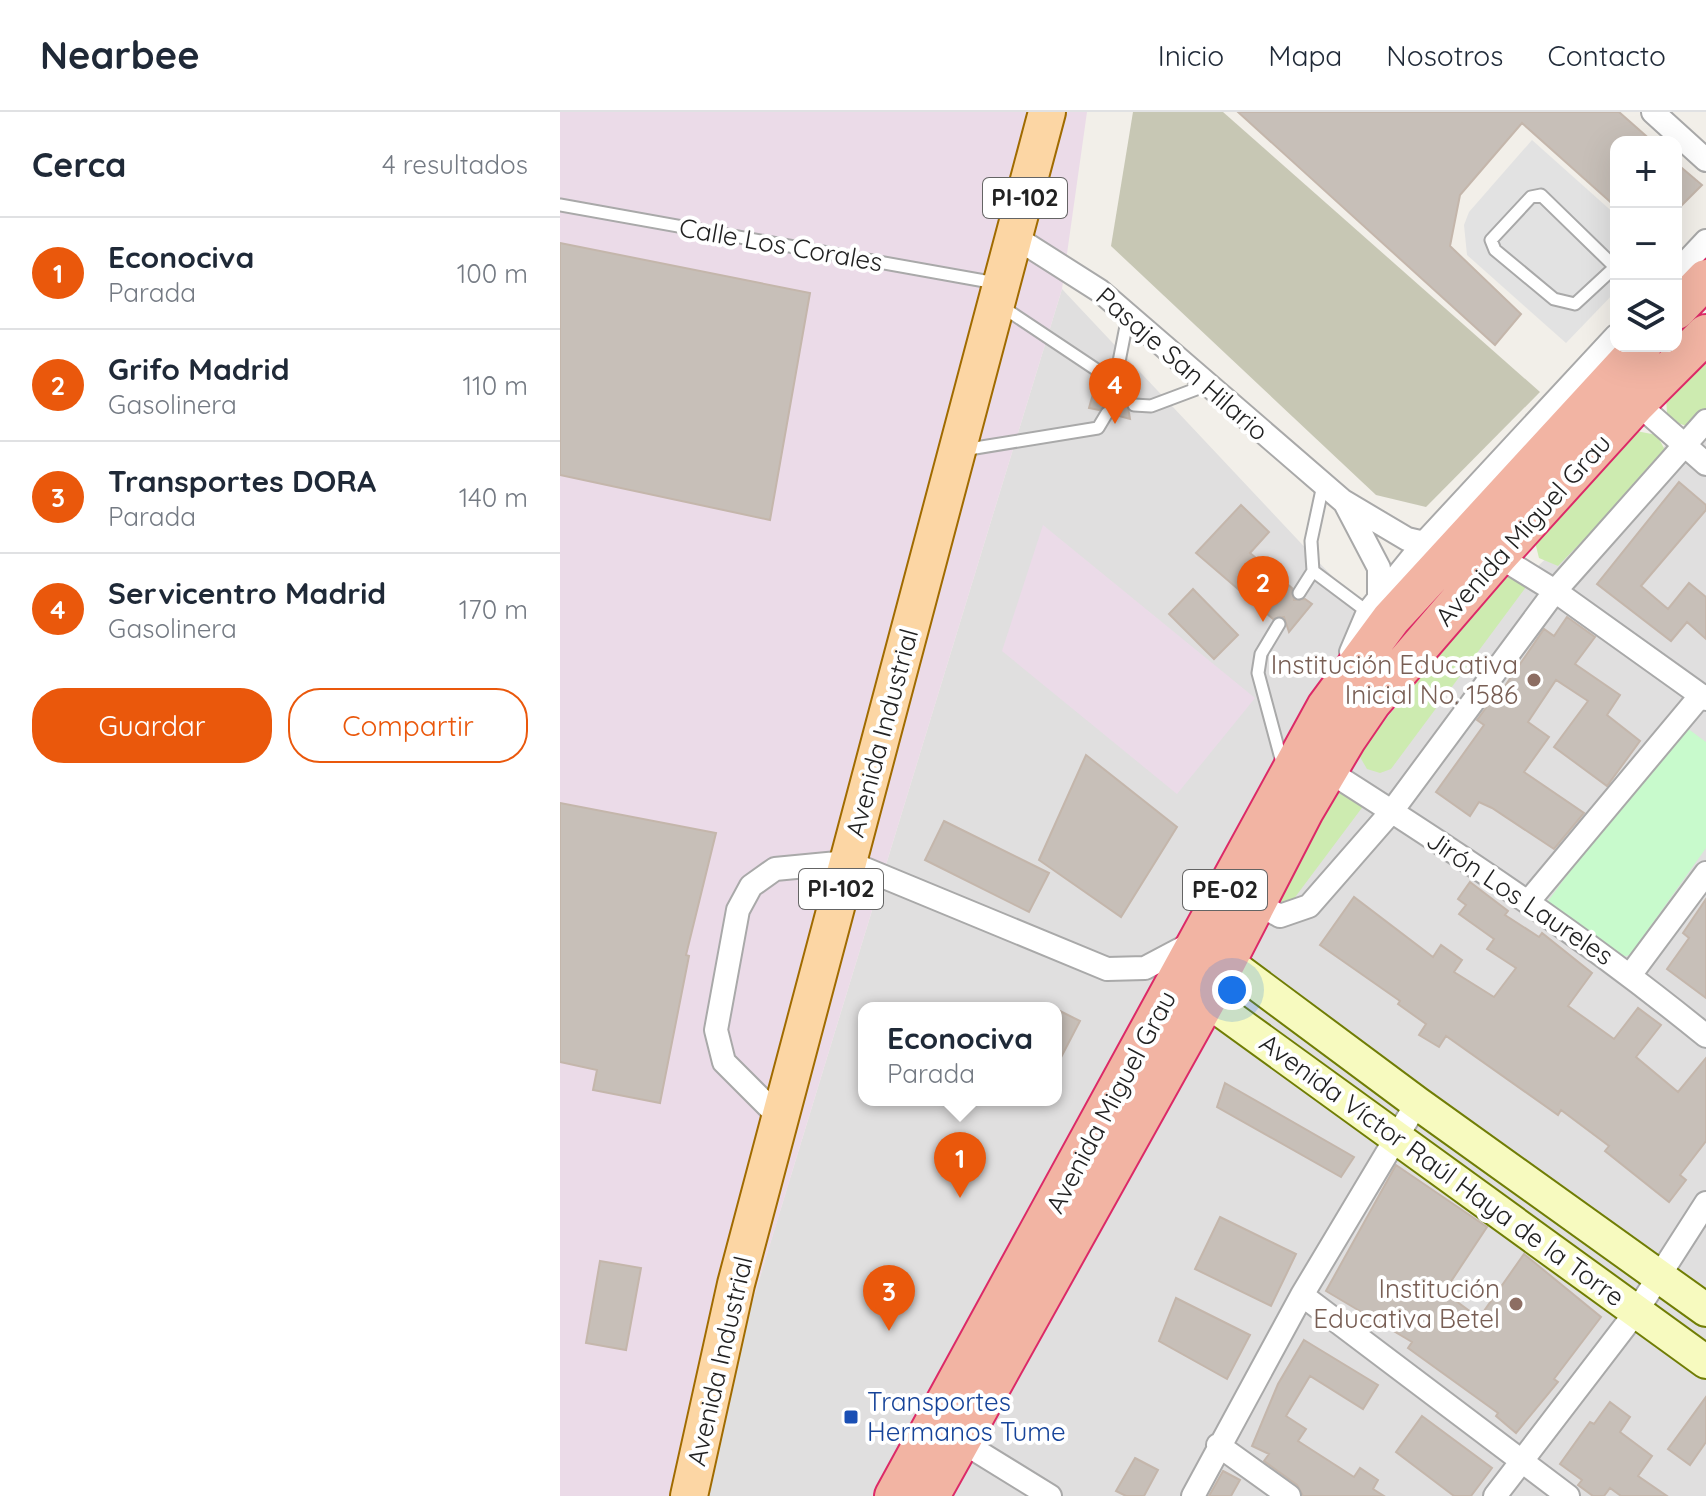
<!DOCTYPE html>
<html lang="es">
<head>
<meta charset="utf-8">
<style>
	:root { --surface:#fff; --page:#f2f2f3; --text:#1f2937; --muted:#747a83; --line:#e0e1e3; --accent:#ea580c }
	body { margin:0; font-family:Quicksand,sans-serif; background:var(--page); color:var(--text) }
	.controls { position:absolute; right:24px; top:24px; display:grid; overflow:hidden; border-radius:16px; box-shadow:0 8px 32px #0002 }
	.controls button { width:72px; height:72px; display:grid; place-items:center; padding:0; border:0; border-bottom:2px solid var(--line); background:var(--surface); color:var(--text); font:40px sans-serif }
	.you { position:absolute; left:672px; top:878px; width:28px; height:28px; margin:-20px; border:6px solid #fff; border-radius:50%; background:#1a73e8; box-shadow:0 0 0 12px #1a73e833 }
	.badge { display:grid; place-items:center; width:52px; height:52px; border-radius:50%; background:var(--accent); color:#fff; font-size:26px; font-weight:700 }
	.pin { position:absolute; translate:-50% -66px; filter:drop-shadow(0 2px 4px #0008) }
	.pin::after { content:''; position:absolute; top:42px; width:28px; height:24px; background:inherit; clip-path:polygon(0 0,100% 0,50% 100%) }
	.popup { position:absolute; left:298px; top:890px; width:204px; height:104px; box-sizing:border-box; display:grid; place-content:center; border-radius:16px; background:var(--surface); filter:drop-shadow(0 2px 6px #0005); font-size:26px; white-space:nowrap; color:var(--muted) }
	.popup b { font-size:30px; color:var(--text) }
	.popup::after { content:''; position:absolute; left:50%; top:100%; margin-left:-16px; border:16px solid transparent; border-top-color:var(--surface) }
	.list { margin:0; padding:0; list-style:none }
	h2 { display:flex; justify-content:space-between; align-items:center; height:104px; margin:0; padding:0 32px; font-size:34px }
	h2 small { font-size:26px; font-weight:400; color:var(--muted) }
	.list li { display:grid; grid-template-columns:52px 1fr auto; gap:24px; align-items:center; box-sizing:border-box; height:112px; padding:0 32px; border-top:2px solid var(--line) }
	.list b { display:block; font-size:30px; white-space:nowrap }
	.list p { margin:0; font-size:26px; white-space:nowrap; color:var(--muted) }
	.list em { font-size:26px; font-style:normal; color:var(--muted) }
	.actions { display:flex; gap:16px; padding:24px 32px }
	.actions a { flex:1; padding:18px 0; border:2px solid var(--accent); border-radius:32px; text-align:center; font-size:28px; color:var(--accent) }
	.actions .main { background:var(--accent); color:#fff }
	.icon { flex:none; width:44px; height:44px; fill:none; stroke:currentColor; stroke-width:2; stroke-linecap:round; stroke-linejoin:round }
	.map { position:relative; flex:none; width:1146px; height:1384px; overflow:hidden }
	header { display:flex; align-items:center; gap:48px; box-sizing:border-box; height:112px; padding:0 40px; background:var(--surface); border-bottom:2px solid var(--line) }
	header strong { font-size:38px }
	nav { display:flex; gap:44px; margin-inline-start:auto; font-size:28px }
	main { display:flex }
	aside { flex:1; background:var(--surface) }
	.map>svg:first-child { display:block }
	.residential { fill:#e0dfdf; fill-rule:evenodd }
	.industrial { fill:#ebdbe8 }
	.construction { fill:#c7c7b4 }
	.grass { fill:#cdebb0 }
	.park { fill:#c8facc }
	.parking { fill:#e2e2e2 }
	.building { fill:#c7bfb8; stroke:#c4b6ab; stroke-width:2 }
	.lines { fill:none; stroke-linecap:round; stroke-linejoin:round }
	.service-casing { stroke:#a9a9a9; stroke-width:15 }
	.minor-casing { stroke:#a9a9a9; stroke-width:26 }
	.secondary-casing { stroke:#707d05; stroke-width:36 }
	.primary-casing { stroke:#a06b00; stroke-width:40 }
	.trunk-casing { stroke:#dc2a67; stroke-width:42 }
	.service { stroke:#fff; stroke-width:11 }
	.minor { stroke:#fff; stroke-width:22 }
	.secondary { stroke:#f7fabf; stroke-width:32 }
	.primary { stroke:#fcd6a4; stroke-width:36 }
	.trunk { stroke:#f2b4a3; stroke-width:38 }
	.education-dot { fill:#8d6e63; stroke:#fff; stroke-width:3 }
	.transit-dot { fill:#1a4fb4; stroke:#fff; stroke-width:3 }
	.labels { text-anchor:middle; stroke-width:8; stroke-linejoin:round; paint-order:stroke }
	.shield { fill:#fff; stroke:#646464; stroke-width:2 }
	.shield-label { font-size:24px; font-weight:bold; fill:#222 }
	.street-label { font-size:26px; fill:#222; stroke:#fff }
	.education-label { font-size:26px; fill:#785e54; stroke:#fff; text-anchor:end }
	.transit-label { font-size:26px; fill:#164399; stroke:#fff; text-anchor:start }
</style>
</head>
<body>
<header>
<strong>Nearbee</strong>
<nav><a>Inicio</a><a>Mapa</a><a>Nosotros</a><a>Contacto</a></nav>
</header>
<main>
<aside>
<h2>Cerca<small>4 resultados</small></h2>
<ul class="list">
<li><span class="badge">1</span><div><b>Econociva</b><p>Parada</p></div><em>100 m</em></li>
<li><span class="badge">2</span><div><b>Grifo Madrid</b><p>Gasolinera</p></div><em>110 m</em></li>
<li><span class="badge">3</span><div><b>Transportes DORA</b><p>Parada</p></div><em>140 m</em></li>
<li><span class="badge">4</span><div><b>Servicentro Madrid</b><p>Gasolinera</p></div><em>170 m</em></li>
</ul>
<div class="actions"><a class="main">Guardar</a><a>Compartir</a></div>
</aside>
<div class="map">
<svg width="1146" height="1384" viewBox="0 0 1146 1384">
	<rect width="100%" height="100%" fill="#f2efe9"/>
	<path class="residential" d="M502,177l362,385 282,-267v1089h-1013zM304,896h192v92h-192z"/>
	<path class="industrial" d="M0,0h527l-25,177 -369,1207h-133z
		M483,413l212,173 -78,96 -175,-143z"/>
	<path class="construction" d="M573,0h90l317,280 -114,115 -50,-12 -265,-249z"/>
	<path class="grass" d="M1146,247v55l-16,13 -19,-6 -4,-8 -1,-15z
		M1076,319l21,4 10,19 -109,112 -19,-8 -4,-16z
		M943,457l25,13 -2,5 -135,182 -11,4 -13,-4 -7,-12 2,-7z
		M776,674l31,15 -77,103 -10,4 -5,-11z"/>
	<path class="park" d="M1127,616l19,14v106l-76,107 -13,3 -67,-44 -2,-13 124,-169z"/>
	<path class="parking" d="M972,28l84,75v76l-50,52 -99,-88 -3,-30 5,-13z"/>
	<path class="building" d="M678,0h381l34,30h-37v65l-94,-84 -62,72 -10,51 71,68 -26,31z
		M1116,51l26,22 -26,26z
		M0,131l250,50 -40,227 -210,-45z
		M535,275l10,2 5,10 17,2 3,18 -15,-4 -1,-7 -6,-3 -9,5 -10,-2z
		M1119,370l27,23v5l-65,76 27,23 21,-26 17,14v42l-19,-17 -16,19 -74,-57z
		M681,393l28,27 -19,21 42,35 2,12 11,-1 7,5 -23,28 -5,-15 -11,2 -77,-66z
		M633,477l45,46 -24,24 -45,-45z
		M1007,505l28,20 -20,27 45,31 -13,20 33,26 -33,45 -53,-39 34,-46 -32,-21 -28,42 21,15 -25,35 60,41 -30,36 -62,-41 -13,-6 -9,14 -34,-24 48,-67 -7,-5 17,-23 2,2 48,-70 10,7z
		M526,643l91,72 -56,90 -82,-57z
		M0,691l156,30 -30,122 3,1 -29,147 -67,-13 4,-20 -37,-8z
		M384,709l105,52 -20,39 -104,-52z
		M910,770l38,29 -3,4 34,22 3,-4 50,40 -24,33 46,33 24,-31 23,17 -25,32 42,35 28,-34v83l-26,34 6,5 -17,22 -64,-51 4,-5 -48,-36 -3,5 -112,-79 -7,11 -20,-12 7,-11 -28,-20 2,-3 -80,-56 34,-48 79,60 8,-12 21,15 -8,12 40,25 22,-29 -29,-19 7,-10 -35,-25 7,-9 -8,-6z
		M1146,787v99l-39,-29 22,-31 -6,-5z
		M496,897l24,12 -24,46z
		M665,971l129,74 -13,20 -124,-70z
		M836,1053l91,62 -43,65 35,26 45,-64 77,63 -47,62 4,3 -42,51 -20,-17 2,-3 -90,-65 4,-6 -86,-51z
		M660,1105l76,37 -25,52 -76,-37z
		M40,1149l41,7 -15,82 -40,-7z
		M616,1186l74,37 -23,44 -68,-38z
		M744,1228l74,45 -15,24 -53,-33 -24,40 20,13 -8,12 56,36 6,-9 18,12 -5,9 11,7h-81l-6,-11 -33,-24 5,-7 -17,-8 26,-62z
		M1146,1285v45l-16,23 -22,-16z
		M1050,1290l20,15 -10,15 32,24 -14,20 29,20h-46l-11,-8 -6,8h-11l-15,-11 4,-5 -22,-16 30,-42 4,2z
		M862,1304l70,52 -21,28h-17l-58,-44z
		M575,1346l23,12 -14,26h-18l-10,-5z
		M663,1359l17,9 -9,16h-22z"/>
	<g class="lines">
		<defs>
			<path id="service" d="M0,93l436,78
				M1055,155l-40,37 -21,-5 -59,-49 -4,-10 40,-43 10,-2 75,73
				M441,194l114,76 -2,9
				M562,282l-7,-12 13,-66
				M574,293l17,1 56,-21
				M403,338l135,-22 9,-15
				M753,459l-2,-30 12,-56
				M739,481l14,-22 56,42
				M719,512l-18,30 -3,19 25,93"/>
			<path id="minor" d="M1093,0l53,48
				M455,125l85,54 243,210 64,38 17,4
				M1116,161l30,-32
				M1070,285l76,67
				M786,393l33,63v30
				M938,444l57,35 151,108
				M791,540l17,-40 56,-69 192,-207
				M767,658c131,83 259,168 379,266
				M968,790l173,-207
				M696,791l24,13 29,-10 83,-95 163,-220 151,-170
				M1071,862l75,-101
				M220,1006l-56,-56 -8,-32 22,-120 13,-24 24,-17 73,-7 259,107 38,-1 51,-27
				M742,1183l266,201
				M399,1328l91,56
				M658,1333l71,51
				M633,1384l109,-201 115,-192
				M935,1384l141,-184 70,-109"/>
			<path id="secondary" d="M647,835l210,156 289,207
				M627,874l519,376"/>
			<path id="primary" d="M129,1384l47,-212 311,-1172"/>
			<path id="trunk" d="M1116,198l30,-31
				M334,1384l432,-789 65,-88 251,-273
				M370,1384l277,-497 97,-188 42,-71 26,-38 126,-146 138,-152 70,-70"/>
		</defs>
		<use href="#service" class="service-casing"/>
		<use href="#minor" class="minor-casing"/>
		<use href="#secondary" class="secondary-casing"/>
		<use href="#primary" class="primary-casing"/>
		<use href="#trunk" class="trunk-casing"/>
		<use href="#service" class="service"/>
		<use href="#minor" class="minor"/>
		<use href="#secondary" class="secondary"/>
		<use href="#primary" class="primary"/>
		<use href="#trunk" class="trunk"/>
	</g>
	<g class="education-dot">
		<circle cx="974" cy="568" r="8"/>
		<circle cx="956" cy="1192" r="8"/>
	</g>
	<rect class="transit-dot" x="283" y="1297" width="16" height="16" rx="4"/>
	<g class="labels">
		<g class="shield">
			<rect x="423" y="66" width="84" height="40" rx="6"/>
			<rect x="239" y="757" width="84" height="40" rx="6"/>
			<rect x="623" y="758" width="84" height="40" rx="6"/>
		</g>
		<g class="shield-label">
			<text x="465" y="94">PI-102</text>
			<text x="281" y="785">PI-102</text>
			<text x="665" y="786">PE-02</text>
		</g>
		<g class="street-label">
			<text transform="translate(221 133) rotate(10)" y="9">Calle Los Corales</text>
			<text transform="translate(622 252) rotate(41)" y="9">Pasaje San Hilario</text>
			<text transform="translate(963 418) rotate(-48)" y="9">Avenida Miguel Grau</text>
			<text transform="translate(322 621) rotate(-75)" y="9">Avenida Industrial</text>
			<text transform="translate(960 786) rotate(34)" y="9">Jirón Los Laureles</text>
			<text transform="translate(551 990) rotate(-62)" y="9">Avenida Miguel Grau</text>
			<text transform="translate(882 1058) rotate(36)" y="9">Avenida Víctor Raúl Haya de la Torre</text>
			<text transform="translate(160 1249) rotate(-77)" y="9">Avenida Industrial</text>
		</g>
		<g class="education-label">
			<text x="958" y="562">Institución Educativa<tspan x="958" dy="30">Inicial No. 1586</tspan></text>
			<text x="940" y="1186">Institución<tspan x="940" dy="30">Educativa Betel</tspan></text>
		</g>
		<g class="transit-label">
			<text x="307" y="1299">Transportes<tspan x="307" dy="30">Hermanos Tume</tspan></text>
		</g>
	</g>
</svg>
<div class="controls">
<button>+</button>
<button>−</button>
<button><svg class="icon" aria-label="layers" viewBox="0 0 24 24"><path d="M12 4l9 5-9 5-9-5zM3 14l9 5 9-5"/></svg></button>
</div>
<div class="you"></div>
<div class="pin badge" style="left:400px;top:1086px">1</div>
<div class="popup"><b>Econociva</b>Parada</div>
<div class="pin badge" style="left:703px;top:510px">2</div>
<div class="pin badge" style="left:329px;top:1219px">3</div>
<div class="pin badge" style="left:555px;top:312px">4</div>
</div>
</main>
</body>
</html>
